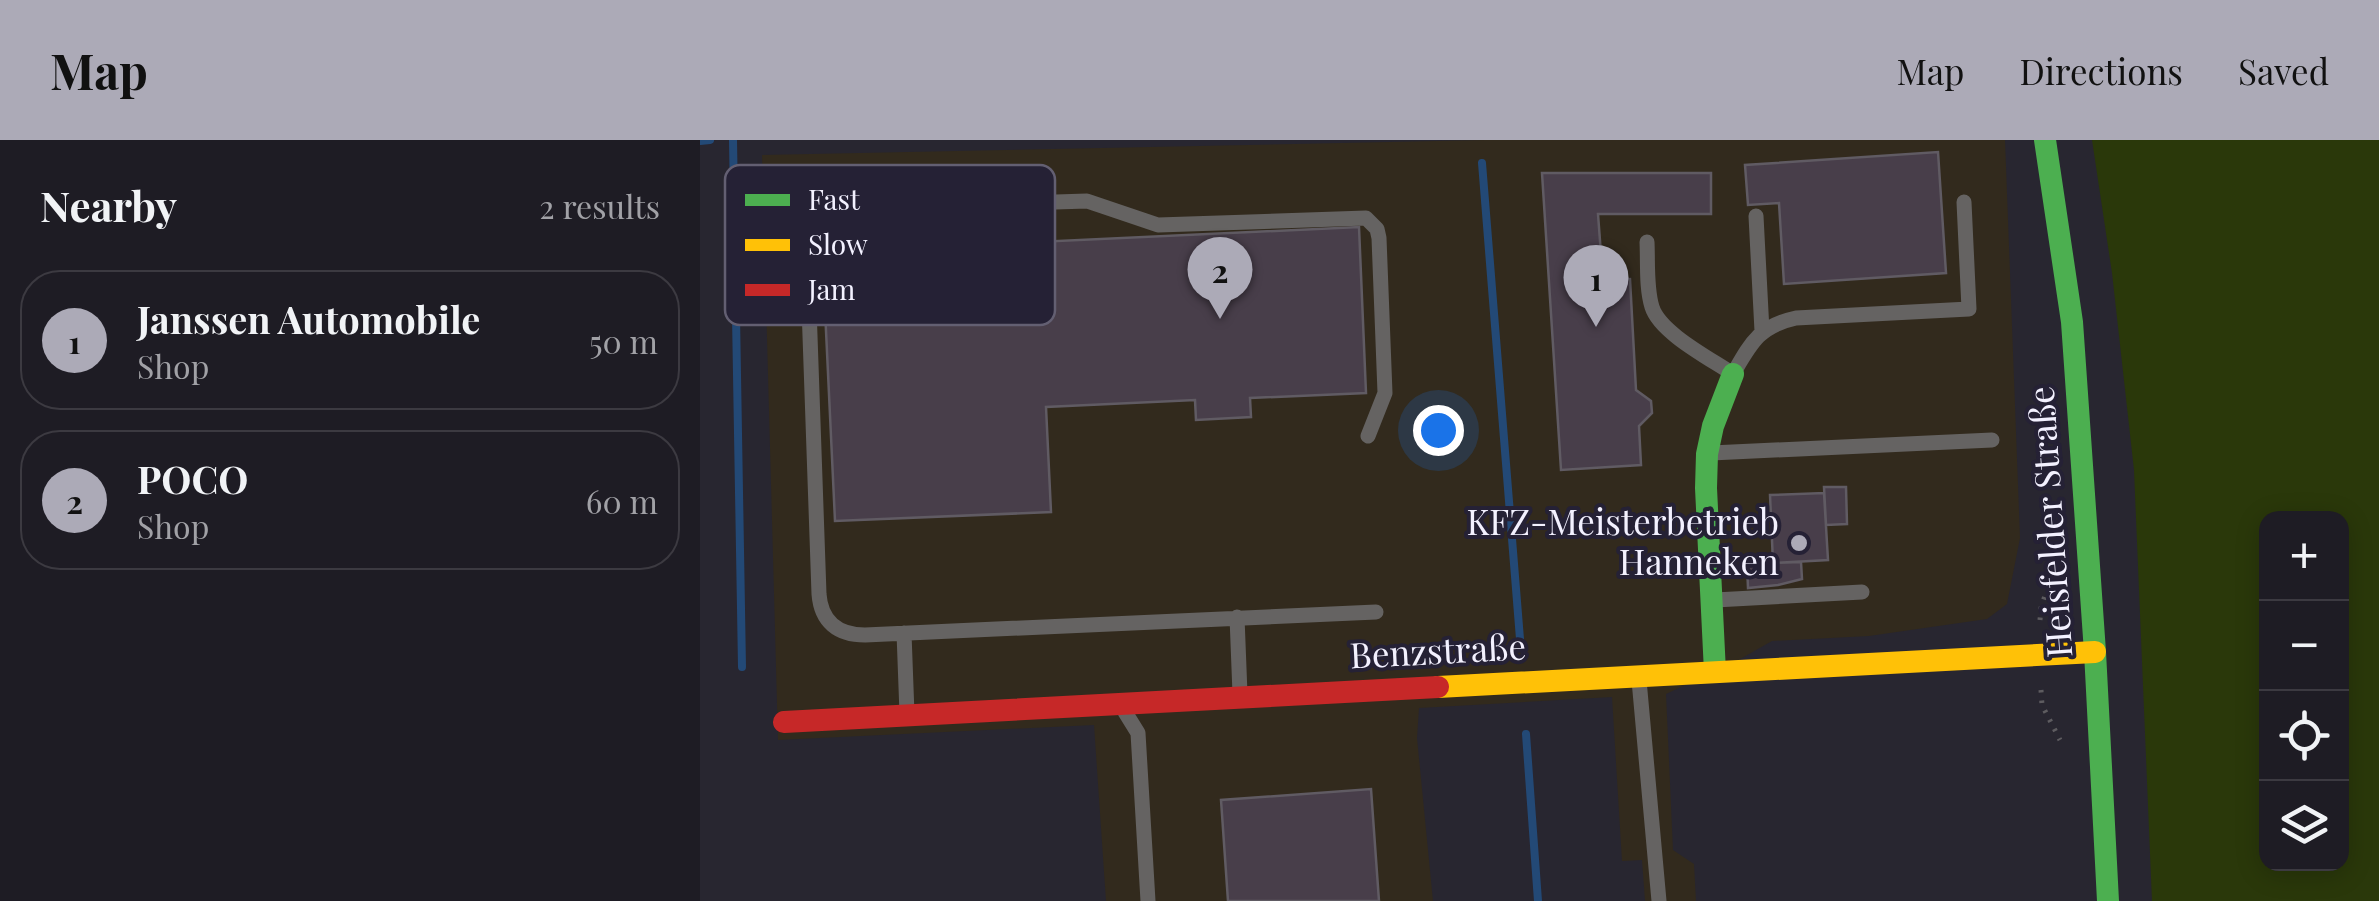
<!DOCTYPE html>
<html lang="en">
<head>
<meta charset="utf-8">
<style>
	:root { --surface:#1e1c24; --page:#26252c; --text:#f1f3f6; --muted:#a1a1a6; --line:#3c3a41; --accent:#acaab7 }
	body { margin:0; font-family:"Playfair Display",serif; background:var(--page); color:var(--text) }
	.controls { position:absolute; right:30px; bottom:30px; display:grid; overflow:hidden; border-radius:20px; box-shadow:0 5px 25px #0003 }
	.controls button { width:90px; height:90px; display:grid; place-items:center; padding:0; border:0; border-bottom:2px solid var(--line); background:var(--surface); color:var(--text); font:50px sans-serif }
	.you { position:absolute; left:738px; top:290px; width:35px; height:35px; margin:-25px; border:8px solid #fff; border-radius:50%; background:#1a73e8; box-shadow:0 0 0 15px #1a73e833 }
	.badge { display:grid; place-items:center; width:65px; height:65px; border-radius:50%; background:var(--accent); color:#111; font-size:32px; font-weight:700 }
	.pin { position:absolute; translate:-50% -82px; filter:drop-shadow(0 2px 5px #0008) }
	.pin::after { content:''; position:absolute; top:52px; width:35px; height:30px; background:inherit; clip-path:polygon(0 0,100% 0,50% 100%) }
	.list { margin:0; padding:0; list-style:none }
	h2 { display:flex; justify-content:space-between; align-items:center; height:130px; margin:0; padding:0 40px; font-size:42px }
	h2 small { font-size:32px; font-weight:400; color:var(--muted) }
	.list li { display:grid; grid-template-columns:65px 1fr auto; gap:30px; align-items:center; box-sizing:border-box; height:140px; margin:0 20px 20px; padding:0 20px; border:2px solid var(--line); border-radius:40px }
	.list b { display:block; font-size:38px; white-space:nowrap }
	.list p { margin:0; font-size:32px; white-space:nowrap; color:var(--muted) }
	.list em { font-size:32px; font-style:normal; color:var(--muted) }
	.icon { flex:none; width:55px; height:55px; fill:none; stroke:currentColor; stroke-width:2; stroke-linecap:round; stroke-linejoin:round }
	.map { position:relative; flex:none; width:1679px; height:761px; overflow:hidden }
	header { display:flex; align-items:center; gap:60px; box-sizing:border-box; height:140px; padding:0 50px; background:var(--accent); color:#111 }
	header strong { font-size:48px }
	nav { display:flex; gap:55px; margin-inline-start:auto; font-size:35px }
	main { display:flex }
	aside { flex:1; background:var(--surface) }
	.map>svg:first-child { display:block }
	.commercial { fill:#322a1d }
	.green { fill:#2a380a; fill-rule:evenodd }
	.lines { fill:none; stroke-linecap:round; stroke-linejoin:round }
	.stream { stroke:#234976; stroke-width:8 }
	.building { fill:#483e4a; stroke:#605b63; stroke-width:2.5 }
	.path { stroke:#5e5c60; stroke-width:5; stroke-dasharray:2.5 8; stroke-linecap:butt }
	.lane { stroke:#656362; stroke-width:15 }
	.fast { stroke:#4caf50; stroke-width:22 }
	.slow { stroke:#ffc107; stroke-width:22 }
	.jam { stroke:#c62828; stroke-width:22 }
	.poi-dot { fill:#acaab7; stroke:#252135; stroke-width:4 }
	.labels { text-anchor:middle; stroke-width:8; stroke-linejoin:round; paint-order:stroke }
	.street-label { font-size:35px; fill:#f3f1ff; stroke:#252135 }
	.poi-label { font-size:35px; fill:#f3f1ff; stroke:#252135; text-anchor:end }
	.key { fill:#252135; stroke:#635f72; stroke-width:2.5 }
	.key-label { font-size:28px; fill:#f3f1ff }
</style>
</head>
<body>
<header>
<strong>Map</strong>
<nav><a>Map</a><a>Directions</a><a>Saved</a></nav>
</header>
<main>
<aside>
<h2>Nearby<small>2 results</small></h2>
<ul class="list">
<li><span class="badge">1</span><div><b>Janssen Automobile</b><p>Shop</p></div><em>50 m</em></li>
<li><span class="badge">2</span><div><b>POCO</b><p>Shop</p></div><em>60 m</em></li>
</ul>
</aside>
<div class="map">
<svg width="1679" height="761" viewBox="0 0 1679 761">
	<rect width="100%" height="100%" fill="#282630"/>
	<path class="commercial" d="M784,0h521l15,398 -13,66 -20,15 -118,17 -97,5 -37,21 -69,32 7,156 21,14 2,37h-51l-3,-41 -20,1 -10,-164 -193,11 -2,30 16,163h-327l-12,-176 -316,15 -16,-585z"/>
	<path class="green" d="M1392,0h287v761h-227l-18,-431 -22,-197zM1642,378v346h-76v-346z"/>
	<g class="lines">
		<path class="stream" d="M33,0l9,527
			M0,1l10,-1
			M782,23l38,476
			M826,594l12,167"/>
	</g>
	<path class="building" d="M1238,12l8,121 -162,11 -5,-81 -31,2 -3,-40z
		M842,33h169v41h-113l5,67 27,-2 6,111 15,11 1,12 -13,13 2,39 -80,5z
		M336,76l1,26 322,-15 7,166 -116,5 1,19 -55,3 -1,-20 -149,7 5,105 -216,9 -14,-296z
		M1124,347h22l1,37 -21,1z
		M1124,353l4,67 -55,3 -3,-68z
		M1101,422l1,17 -24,6 -30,3 -1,-24z
		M671,649l8,112h-151l-7,-101z"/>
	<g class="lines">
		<path class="path" d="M1340,480l1,-12 10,-31
			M1341,550l1,15 18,35"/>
		<path class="lane" d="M1056,76l6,115
			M947,102c1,20 -1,46 5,65 8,26 59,52 81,67 18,-31 26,-48 63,-56l173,-9 -5,-107
			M668,296l17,-43 -6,-155 -2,-9 -11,-11 -208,7 -71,-24 -262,8 -9,2 -10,10 13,373c2,28 19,41 46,41l511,-23
			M1011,313l281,-13
			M1015,460l147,-8
			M537,477l3,77
			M204,493l3,81
			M939,540l20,221
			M425,572l13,21 10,168"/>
		<path class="fast" d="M1345,0l27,182 23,330 13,249
			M1015,532l-9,-184 1,-34 6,-28 20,-52"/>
		<path class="slow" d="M738,547l657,-35"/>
		<path class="jam" d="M84,582l654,-35"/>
	</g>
	<circle class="poi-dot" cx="1099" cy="403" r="10"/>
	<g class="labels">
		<g class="street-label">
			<text transform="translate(1351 382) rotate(-94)" y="12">Heisfelder Straße</text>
			<text transform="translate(738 512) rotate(-3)" y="12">Benzstraße</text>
		</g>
		<g class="poi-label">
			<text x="1079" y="395">KFZ-Meisterbetrieb<tspan x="1079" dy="40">Hanneken</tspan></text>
		</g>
	</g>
	<rect x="25" y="25" width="330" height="160" rx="15" class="key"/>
	<rect x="45" y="54" width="45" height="12" fill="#4caf50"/>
	<rect x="45" y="99" width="45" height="12" fill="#ffc107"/>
	<rect x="45" y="144" width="45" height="12" fill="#c62828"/>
	<g class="key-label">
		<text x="108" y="70">Fast</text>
		<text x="108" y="115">Slow</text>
		<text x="108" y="160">Jam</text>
	</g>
</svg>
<div class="controls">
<button>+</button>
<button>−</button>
<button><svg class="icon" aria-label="locate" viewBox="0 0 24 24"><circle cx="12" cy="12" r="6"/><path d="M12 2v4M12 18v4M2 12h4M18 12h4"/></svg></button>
<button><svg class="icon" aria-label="layers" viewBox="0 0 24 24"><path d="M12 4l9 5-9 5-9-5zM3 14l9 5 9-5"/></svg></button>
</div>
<div class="you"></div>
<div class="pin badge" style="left:896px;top:187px">1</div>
<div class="pin badge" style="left:520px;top:179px">2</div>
</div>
</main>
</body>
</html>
